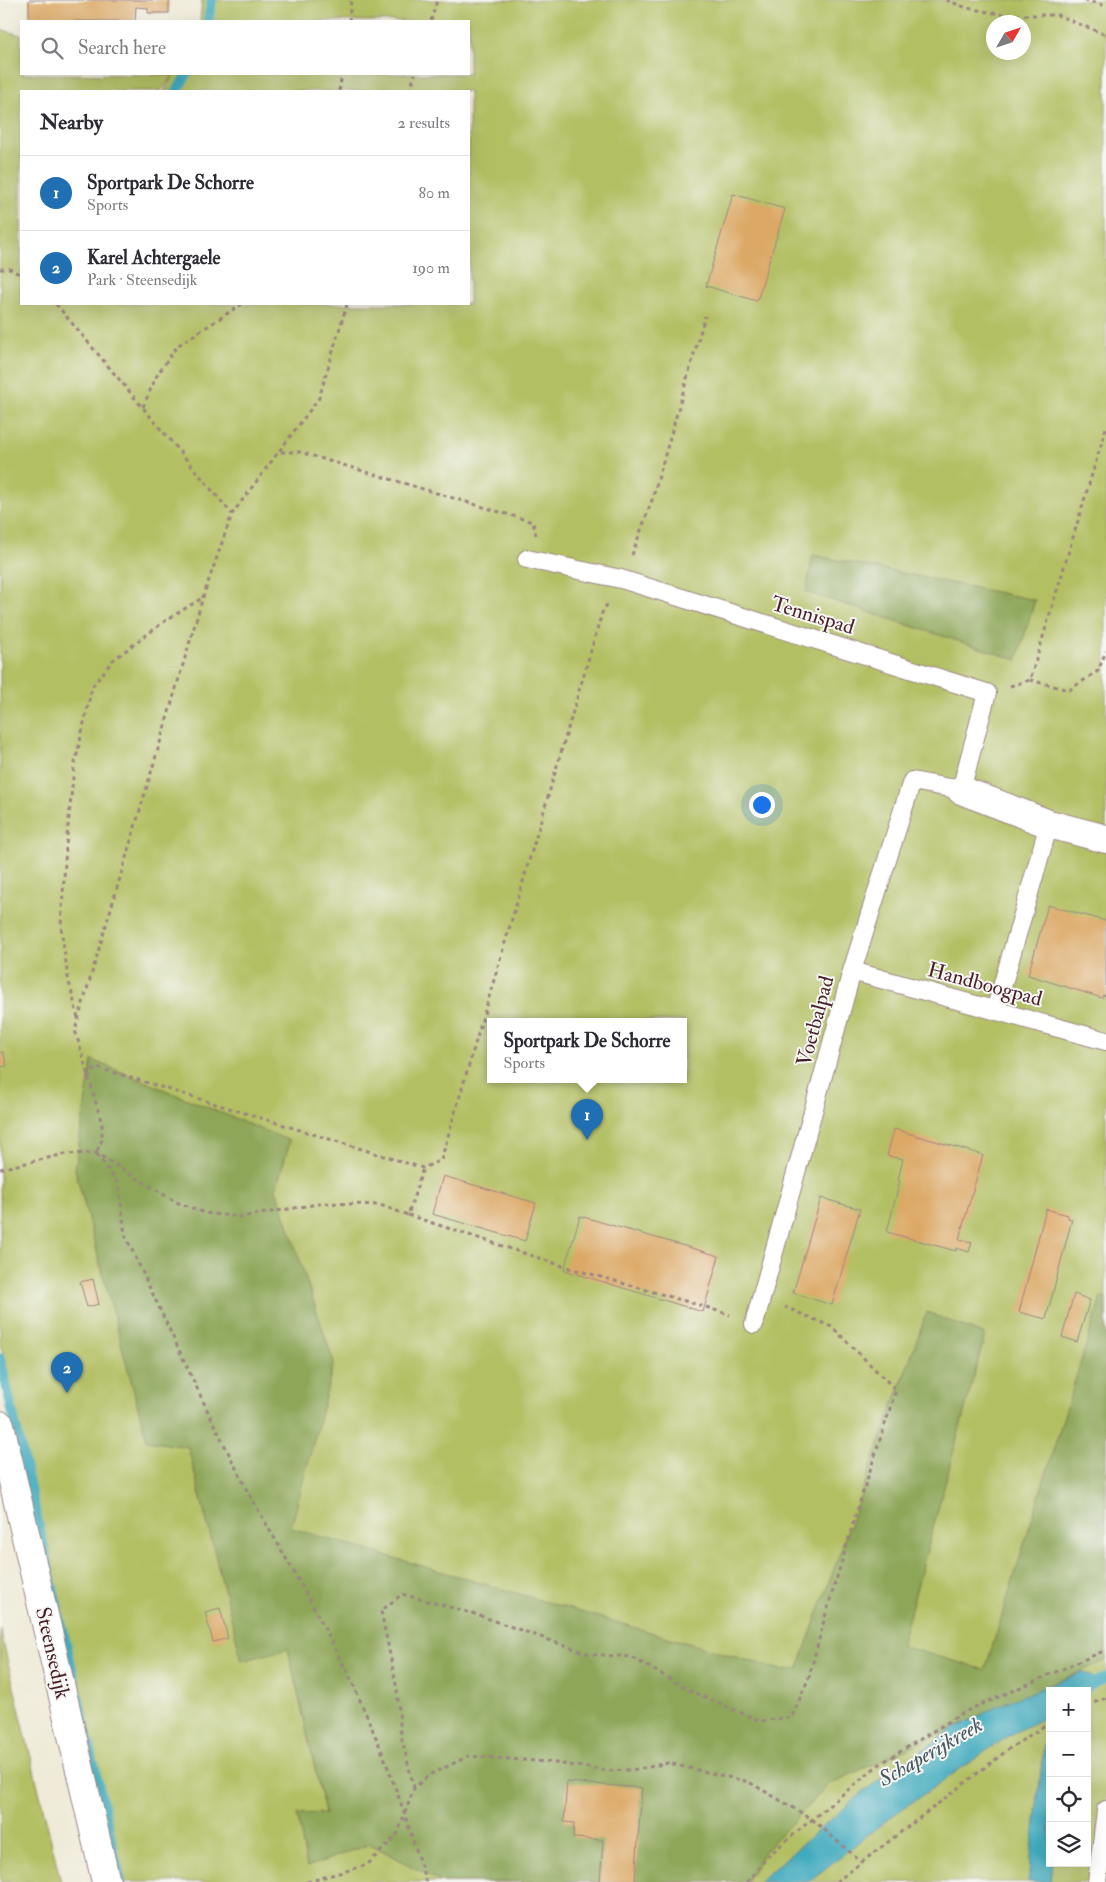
<!DOCTYPE html>
<html lang="en">
<head>
<meta charset="utf-8">
<style>
	:root { --surface:#fff; --page:#f2f2f3; --text:#2b2b33; --muted:#7c7c81; --line:#e1e1e2; --accent:#1f6fb2 }
	body { margin:0; font-family:"IM FELL Double Pica",serif; background:var(--page); color:var(--text) }
	.controls { position:absolute; right:15px; bottom:15px; display:grid; overflow:hidden; border-radius:0px; box-shadow:0 5px 20px #0002 }
	.controls button { width:45px; height:45px; display:grid; place-items:center; padding:0; border:0; border-bottom:1px solid var(--line); background:var(--surface); color:var(--text); font:25px sans-serif }
	.compass { position:absolute; left:986px; top:15px; width:45px; height:45px; border-radius:50%; background:var(--surface); box-shadow:0 5px 20px #0002; rotate:51deg }
	.you { position:absolute; left:761px; top:804px; width:18px; height:18px; margin:-12px; border:4px solid #fff; border-radius:50%; background:#1a73e8; box-shadow:0 0 0 8px #1a73e833 }
	.badge { display:grid; place-items:center; width:32px; height:32px; border-radius:50%; background:var(--accent); color:#fff; font-size:16px; font-weight:700 }
	.pin { position:absolute; translate:-50% -41px; filter:drop-shadow(0 1px 2px #0008) }
	.pin::after { content:''; position:absolute; top:26px; width:18px; height:15px; background:inherit; clip-path:polygon(0 0,100% 0,50% 100%) }
	.popup { position:absolute; left:487px; top:1018px; width:200px; height:65px; box-sizing:border-box; display:grid; place-content:center; border-radius:0px; background:var(--surface); filter:drop-shadow(0 1px 4px #0005); font-size:16px; white-space:nowrap; color:var(--muted) }
	.popup b { font-size:19px; color:var(--text) }
	.popup::after { content:''; position:absolute; left:50%; top:100%; margin-left:-10px; border:10px solid transparent; border-top-color:var(--surface) }
	.list { margin:0; padding:0; list-style:none }
	h2 { display:flex; justify-content:space-between; align-items:center; height:65px; margin:0; padding:0 20px; font-size:21px }
	h2 small { font-size:16px; font-weight:400; color:var(--muted) }
	.list li { display:grid; grid-template-columns:32px 1fr auto; gap:15px; align-items:center; box-sizing:border-box; height:75px; padding:0 20px; border-top:1px solid var(--line) }
	.list b { display:block; font-size:19px; white-space:nowrap }
	.list p { margin:0; font-size:16px; white-space:nowrap; color:var(--muted) }
	.list em { font-size:16px; font-style:normal; color:var(--muted) }
	.icon { flex:none; width:28px; height:28px; fill:none; stroke:currentColor; stroke-width:2; stroke-linecap:round; stroke-linejoin:round }
	.map { position:relative; flex:none; width:1106px; height:1882px; overflow:hidden }
	.search { position:absolute; background:var(--surface); box-shadow:0 5px 20px #0002; left:20px; top:20px; width:450px; height:55px; display:flex; align-items:center; gap:12px; box-sizing:border-box; padding:0 18px; border-radius:0px; color:var(--muted); font-size:19px }
	.panel { position:absolute; background:var(--surface); box-shadow:0 5px 20px #0002; left:20px; top:90px; width:450px; height:215px; border-radius:0px }
	.map>svg:first-child { display:block }
	.green { fill:#b2bf62; stroke:#7e6f46; fill-rule:evenodd }
	.forest { fill:#8da658; stroke:#6c6242 }
	.water { fill:#3faabe; stroke:#446474 }
	.lines { fill:none; stroke-linecap:round; stroke-linejoin:round }
	.stream { stroke:#3faabe; stroke-width:10 }
	.building { fill:#dca865 }
	.lane-casing { stroke:#9c8582; stroke-width:20 }
	.street-casing { stroke:#9c8582; stroke-width:30 }
	.path { stroke:#9c8582; stroke-width:3; stroke-dasharray:4 4; stroke-linecap:butt }
	.lane { stroke:#fff; stroke-width:18 }
	.street { stroke:#fff; stroke-width:28 }
	.labels { text-anchor:middle; stroke-width:4; stroke-linejoin:round; paint-order:stroke }
	.street-label { font-size:21px; fill:#4a1f2b; stroke:#f6f6f2 }
	.water-label { font-size:22px; font-style:italic; fill:#465766; stroke:#f6f6f2 }
</style>
</head>
<body>
<div class="map">
<svg width="1106" height="1882" viewBox="0 0 1106 1882">
	<rect width="100%" height="100%" fill="#f6f6f2"/>
	<filter id="ink" filterUnits="userSpaceOnUse"><feTurbulence type="fractalNoise" baseFrequency=".02" numOctaves="2"/><feDisplacementMap in="SourceGraphic" scale="10" xChannelSelector="R" yChannelSelector="G"/><feConvolveMatrix kernelMatrix="1 2 1 2 8 2 1 2 1" color-interpolation-filters="sRGB"/></filter>
	<filter id="wash" filterUnits="userSpaceOnUse"><feTurbulence type="fractalNoise" baseFrequency=".0096" numOctaves="4" result="noise"/><feDisplacementMap in="SourceGraphic" scale="20" xChannelSelector="R" yChannelSelector="G"/><feGaussianBlur stdDeviation="1.12" result="paint"/><feColorMatrix in="noise" values="0 0 0 0 0 0 0 0 0 0 0 0 0 0 0 0 0 1.4 0 .05"/><feComposite in="paint" operator="in"/></filter>
	<g filter="url(#wash)">
		<rect width="100%" height="100%" fill="#efebd8"/>
		<path class="green" d="M202,0h904v1882h-981l-125,-542v-1311l21,6v39l152,1 -12,16h-140v213h448v-213h-305l10,-17h295v-53h-269zM994,22h30v30h-30zM491,1021h192v58h-192zM1050,1691h37v172h-37z
			M0,1629l61,253h-61z"/>
		<path class="forest" d="M813,555l222,45 -18,60 -211,-68z
			M92,1060l198,81 -14,48 58,174 -43,165 490,142 17,-2 129,-356 58,23 -84,311 84,24 116,-373 5,1v362l-277,124 -65,68 -18,30h-305l-71,-38 -63,23 -10,-53 28,-1 -37,-164 -46,12 -54,-214 -41,-6 -72,-272z"/>
		<path class="water" d="M1083,1672l11,6 1,9 -8,6v-2h-37v24l-39,19 -122,84 -81,64h-50l106,-91 86,-60 52,-27z
			M1048,1737h2v126h3l-2,19h-23l16,-137z"/>
		<g class="lines">
			<path class="stream" d="M208,21l4,-21
				M177,91l10,-17
				M0,1358l121,524
				M1080,1691l26,-14"/>
		</g>
		<g id="blocks">
			<path class="building" d="M29,0h140v13h-21v-5l-12,-1 -1,14h-106z
				M733,194l52,15 -28,92 -51,-15z
				M1048,905l58,16v75l-3,-1 -1,3 -74,-23z
				M3,1052l4,14 -7,1v-14z
				M894,1129l89,26 -24,84 13,3 -3,10 -13,-4v3l-69,-19 13,-51 -2,-1 5,-21 -16,-3z
				M443,1176l93,27 -11,38 -93,-27z
				M821,1198l39,11 -28,96 -39,-12z
				M1046,1209l22,6v3l4,1 -26,100 -27,-7z
				M580,1216l139,40 -16,56 -139,-42z
				M93,1279l6,25 -12,3 -7,-25z
				M1074,1294l16,6 -13,42 -15,-5z
				M220,1608l8,30 -15,4 -8,-30z
				M567,1782l75,6 -7,94h-35l3,-42 -30,-2 1,-15 -10,-1z"/>
		</g>
	</g>
	<g filter="url(#ink)">
		<use href="#blocks" fill-opacity="0" stroke="#9c8582" stroke-width="1"/>
		<g class="lines">
			<defs>
				<path id="lane" d="M527,559l94,20 366,114 -26,97 -49,-9 -60,190 -98,353
					M852,971l254,70
					M995,1011l54,-187
					M1097,1882l9,-72"/>
				<path id="street" d="M961,790l88,34 57,15
					M0,1425l106,457"/>
			</defs>
			<use href="#lane" class="lane-casing"/>
			<use href="#street" class="street-casing"/>
			<path class="path" d="M946,0l21,8 38,7h52l49,20
				M1084,0l22,6
				M349,21l2,-21
				M431,21l6,-21
				M339,91l3,-17
				M410,91l5,-17
				M0,269h10l11,6
				M56,304l176,210
				M347,304l-28,94 -87,116 -29,83 -128,433 27,94v16l-6,13 23,32 6,50 86,183 36,72 69,121 38,75 29,68 21,58 22,70
				M143,407l13,-30 21,-31 65,-42
				M281,452h19l233,70 3,13
				M632,555l20,-55 53,-184
				M1030,680l39,10 29,-19 8,-20
				M1010,686l20,-6 76,-252
				M78,1018l-10,-40 -7,-52 5,-80 8,-78 18,-81 21,-27 52,-39 37,-23
				M88,1078l8,-11 327,101 18,-8 161,-547 7,-12
				M0,1169l65,-15 31,-1 80,49 29,11 36,4 83,-14 56,2 28,10 15,-47
				M408,1215l158,52 140,40 24,8
				M1087,1705l19,-7
				M414,1788l-13,-53 -4,-46 -16,-78 21,-17 73,20 114,40 42,3 62,35 67,29 32,-4 17,-40 16,-60 31,-103 40,-124 -64,-63 -47,-20
				M307,1882l60,-17 30,-30 17,-47 15,-13 40,-19 80,6 60,9 30,-2 29,-6 81,19 63,37 49,43
				M747,1882l23,-28 107,-88 87,-54 142,-62
				M836,1882l173,-133 41,-27"/>
			<use href="#lane" class="lane"/>
			<use href="#street" class="street"/>
		</g>
	</g>
	<g class="labels">
		<g class="street-label">
			<text transform="translate(813 615) rotate(17)" y="7">Tennispad</text>
			<text transform="translate(985 984) rotate(15)" y="7">Handboogpad</text>
			<text transform="translate(815 1021) rotate(-75)" y="7">Voetbalpad</text>
			<text transform="translate(53 1653) rotate(77)" y="7">Steensedijk</text>
		</g>
		<g class="water-label">
			<text transform="translate(930 1751) rotate(-30)" y="8">Schaperijkreek</text>
		</g>
	</g>
</svg>
<div class="controls">
<button>+</button>
<button>−</button>
<button><svg class="icon" aria-label="locate" viewBox="0 0 24 24"><circle cx="12" cy="12" r="6"/><path d="M12 2v4M12 18v4M2 12h4M18 12h4"/></svg></button>
<button><svg class="icon" aria-label="layers" viewBox="0 0 24 24"><path d="M12 4l9 5-9 5-9-5zM3 14l9 5 9-5"/></svg></button>
</div>
<svg class="compass" viewBox="-18 -18 36 36"><path d="M0-13l5 13h-10z" fill="#e53935"/><path d="M0 13l5-13h-10z" fill="#7c7c81"/></svg>
<div class="you"></div>
<div class="pin badge" style="left:587px;top:1140px">1</div>
<div class="popup"><b>Sportpark De Schorre</b>Sports</div>
<div class="pin badge" style="left:67px;top:1393px">2</div>
<div class="search"><svg class="icon" aria-label="search" viewBox="0 0 24 24"><circle cx="10" cy="10" r="6"/><path d="M15 15l6 6"/></svg>Search here</div>
<section class="panel">
<h2>Nearby<small>2 results</small></h2>
<ul class="list">
<li><span class="badge">1</span><div><b>Sportpark De Schorre</b><p>Sports</p></div><em>80 m</em></li>
<li><span class="badge">2</span><div><b>Karel Achtergaele</b><p>Park · Steensedijk</p></div><em>190 m</em></li>
</ul>
</section>
</div>
</body>
</html>
